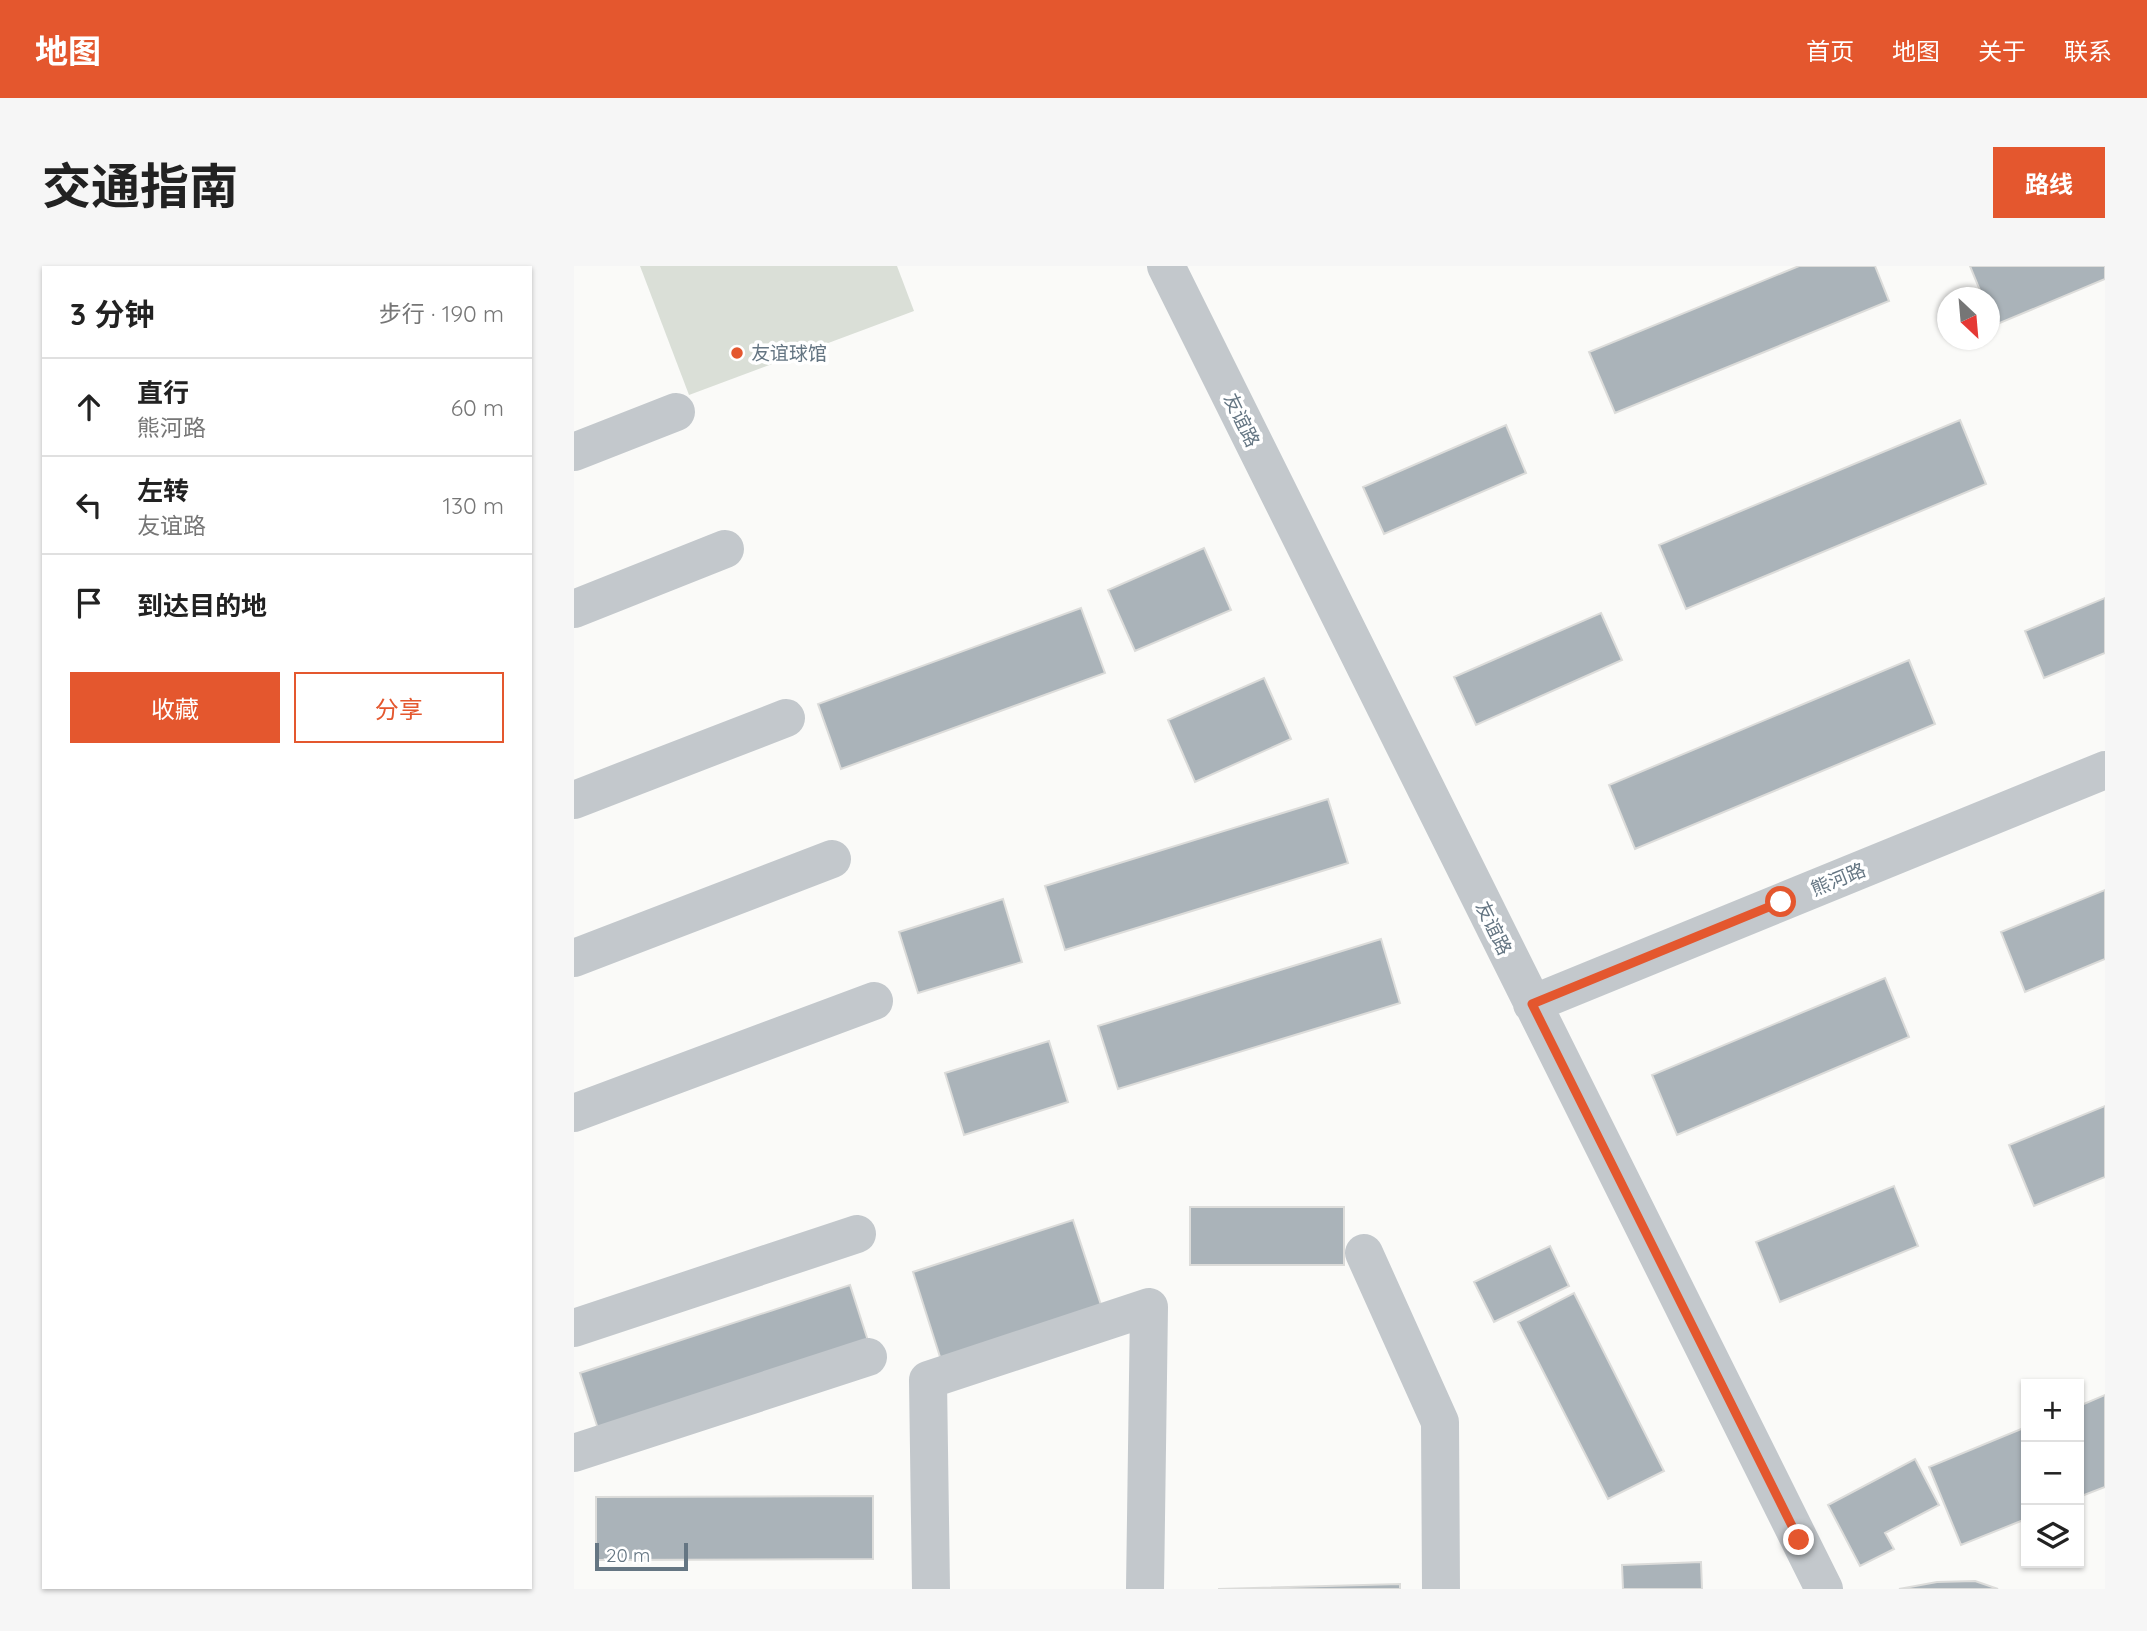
<!DOCTYPE html>
<html lang="zh">
<head>
<meta charset="utf-8">
<style>
	:root { --surface:#fff; --page:#f6f6f6; --text:#222; --muted:#767676; --line:#e0e0e0; --accent:#e4572e }
	body { margin:0; font-family:Quicksand,"Noto Sans SC",sans-serif; background:var(--page); color:var(--text) }
	.controls { position:absolute; right:21px; bottom:21px; display:grid; overflow:hidden; border-radius:0px; box-shadow:0 2px 5px #0004 }
	.controls button { width:63px; height:63px; display:grid; place-items:center; padding:0; border:0; border-bottom:2px solid var(--line); background:var(--surface); color:var(--text); font:35px sans-serif }
	.compass { position:absolute; left:1363px; top:21px; width:63px; height:63px; border-radius:50%; background:var(--surface); box-shadow:0 2px 5px #0004; rotate:154deg }
	.scale { position:absolute; left:21px; bottom:18px; width:93px; box-sizing:border-box; padding-left:7px; border:4px solid #657683; border-top:0; font-size:19px; line-height:24px; white-space:nowrap; color:#657683; -webkit-text-stroke:5px #fff; paint-order:stroke }
	.stop { position:absolute; width:21px; height:21px; margin:-16px; border:5px solid #e4572e; border-radius:50%; background:#fff }
	.stop.end { background:#e4572e; border-color:#fff; box-shadow:0 2px 7px #0008 }
	.list { margin:0; padding:0; list-style:none }
	h2 { display:flex; justify-content:space-between; align-items:center; height:91px; margin:0; padding:0 28px; font-size:30px }
	h2 small { font-size:23px; font-weight:400; color:var(--muted) }
	.list li { display:grid; grid-template-columns:46px 1fr auto; gap:21px; align-items:center; box-sizing:border-box; height:98px; padding:0 28px; border-top:2px solid var(--line) }
	.list b { display:block; font-size:26px; white-space:nowrap }
	.list p { margin:0; font-size:23px; white-space:nowrap; color:var(--muted) }
	.list em { font-size:23px; font-style:normal; color:var(--muted) }
	.actions { display:flex; gap:14px; padding:21px 28px }
	.actions a { flex:1; padding:16px 0; border:2px solid var(--accent); border-radius:0px; text-align:center; font-size:24px; color:var(--accent) }
	.actions .main { background:var(--accent); color:#fff }
	.icon { flex:none; width:38px; height:38px; fill:none; stroke:currentColor; stroke-width:2; stroke-linecap:round; stroke-linejoin:round }
	.map { position:relative; flex:none; width:1531px; height:1323px; overflow:hidden; border-radius:0px }
	header { display:flex; align-items:center; gap:42px; box-sizing:border-box; height:98px; padding:0 35px; background:var(--accent); color:#fff }
	header strong { font-size:33px }
	nav { display:flex; gap:38px; margin-inline-start:auto; font-size:24px }
	.intro { display:flex; align-items:center; justify-content:space-between; box-sizing:border-box; height:168px; padding:0 42px }
	h1 { margin:0; font-size:49px }
	.button { padding:18px 32px; border-radius:0px; background:var(--accent); color:#fff; font-size:24px; font-weight:700 }
	main { display:flex; gap:42px; padding:0 42px }
	aside { flex:1; background:var(--surface); border-radius:0px; box-shadow:0 2px 5px #0004 }
	.map>svg:first-child { display:block }
	.green { fill:#dadfd7 }
	.building { fill:#aab3b9; stroke:#dcdcda; stroke-width:2 }
	.lines { fill:none; stroke-linecap:round; stroke-linejoin:round }
	.minor { stroke:#c3c8cc; stroke-width:38 }
	.route { stroke:#e4572e; stroke-width:9 }
	.poi-dot { fill:#e4572e; stroke:#fff; stroke-width:2.5 }
	.labels { text-anchor:middle; stroke-width:7; stroke-linejoin:round; paint-order:stroke }
	.poi-label { font-size:19px; fill:#657683; stroke:#fff; text-anchor:start }
	.street-label { font-size:19px; fill:#657683; stroke:#fff }
</style>
</head>
<body>
<header>
<strong>地图</strong>
<nav><a>首页</a><a>地图</a><a>关于</a><a>联系</a></nav>
</header>
<div class="intro"><h1>交通指南</h1><a class="button">路线</a></div>
<main>
<aside>
<h2>3 分钟<small>步行 · 190 m</small></h2>
<ul class="list">
<li><svg class="icon" aria-label="ahead" viewBox="0 0 24 24"><path d="M12 20V5M6 11l6-6 6 6"/></svg><div><b>直行</b><p>熊河路</p></div><em>60 m</em></li>
<li><svg class="icon" aria-label="left" viewBox="0 0 24 24"><path d="M17 20v-9H6M10 6l-5 5 5 5"/></svg><div><b>左转</b><p>友谊路</p></div><em>130 m</em></li>
<li><svg class="icon" aria-label="arrive" viewBox="0 0 24 24"><path d="M6 21V4h12l-3 4 3 4H6"/></svg><div><b>到达目的地</b></div></li>
</ul>
<div class="actions"><a class="main">收藏</a><a>分享</a></div>
</aside>
<div class="map">
<svg width="1531" height="1323" viewBox="0 0 1531 1323">
	<rect width="100%" height="100%" fill="#fafaf8"/>
	<path class="green" d="M66,0h257l17,45 -225,84z"/>
	<path class="building" d="M1225,0h76l14,35 -274,112 -26,-61z
		M1396,0h135v13l-110,46 -5,-13v-14h-7z
		M1386,154l26,64 -300,125 -27,-64z
		M932,159l20,48 -142,61 -21,-47z
		M630,282l27,62 -96,41 -27,-61z
		M1531,332v55l-61,25 -19,-47z
		M507,342l24,65 -264,96 -23,-65z
		M1027,347l21,47 -146,65 -22,-48z
		M1335,394l26,64 -300,125 -26,-64z
		M690,412l27,61 -96,43 -27,-62z
		M754,533l20,64 -283,87 -20,-64z
		M1531,624v69l-80,33 -24,-60z
		M429,633l19,63 -104,31 -19,-61z
		M807,673l19,64 -282,86 -20,-63z
		M1311,712l24,59 -232,98 -25,-60z
		M475,775l19,61 -104,33 -19,-62z
		M1531,840v71l-71,29 -25,-61z
		M1320,920l24,60 -138,56 -24,-60z
		M616,941h154v58h-154z
		M499,954l29,88 -161,52 -28,-88z
		M976,980l19,40 -75,36 -20,-40z
		M276,1019l20,62 -270,88 -20,-62z
		M1000,1027l90,178 -56,28 -90,-177z
		M1531,1129v92l-26,10v-91z
		M1452,1161v92l-65,26 -32,-78z
		M1341,1193l24,46 -54,28 9,16 -34,17 -32,-61z
		M299,1230v63l-277,1v-63z
		M1127,1296l1,27h-79l-1,-24z
		M1401,1315l23,8h-99l38,-7z
		M826,1318v5h-182z"/>
	<g class="lines">
		<path class="minor" d="M592,0l658,1323
			M0,186l102,-40
			M0,343l151,-60
			M0,534l212,-82
			M0,692l258,-99
			M958,738l573,-234
			M0,847l300,-112
			M790,987l76,169 1,167
			M0,1062l283,-94
			M0,1187l294,-96
			M357,1323l-3,-209 221,-73 -4,282"/>
	</g>
	<g class="lines">
		<path class="route" d="M1207,636l-249,102 267,536"/>
	</g>
	<circle class="poi-dot" cx="163" cy="87" r="7"/>
	<g class="labels">
		<g class="poi-label">
			<text x="177" y="94">友谊球馆</text>
		</g>
		<g class="street-label">
			<text transform="translate(668 154) rotate(64)" y="7">友谊路</text>
			<text transform="translate(1264 613) rotate(-22)" y="7">熊河路</text>
			<text transform="translate(920 662) rotate(64)" y="7">友谊路</text>
		</g>
	</g>
</svg>
<div class="controls">
<button>+</button>
<button>−</button>
<button><svg class="icon" aria-label="layers" viewBox="0 0 24 24"><path d="M12 4l9 5-9 5-9-5zM3 14l9 5 9-5"/></svg></button>
</div>
<svg class="compass" viewBox="-18 -18 36 36"><path d="M0-13l5 13h-10z" fill="#e53935"/><path d="M0 13l5-13h-10z" fill="#767676"/></svg>
<div class="scale">20 m</div>
<div class="stop" style="left:1207px;top:636px"></div>
<div class="stop end" style="left:1225px;top:1274px"></div>
</div>
</main>
</body>
</html>
